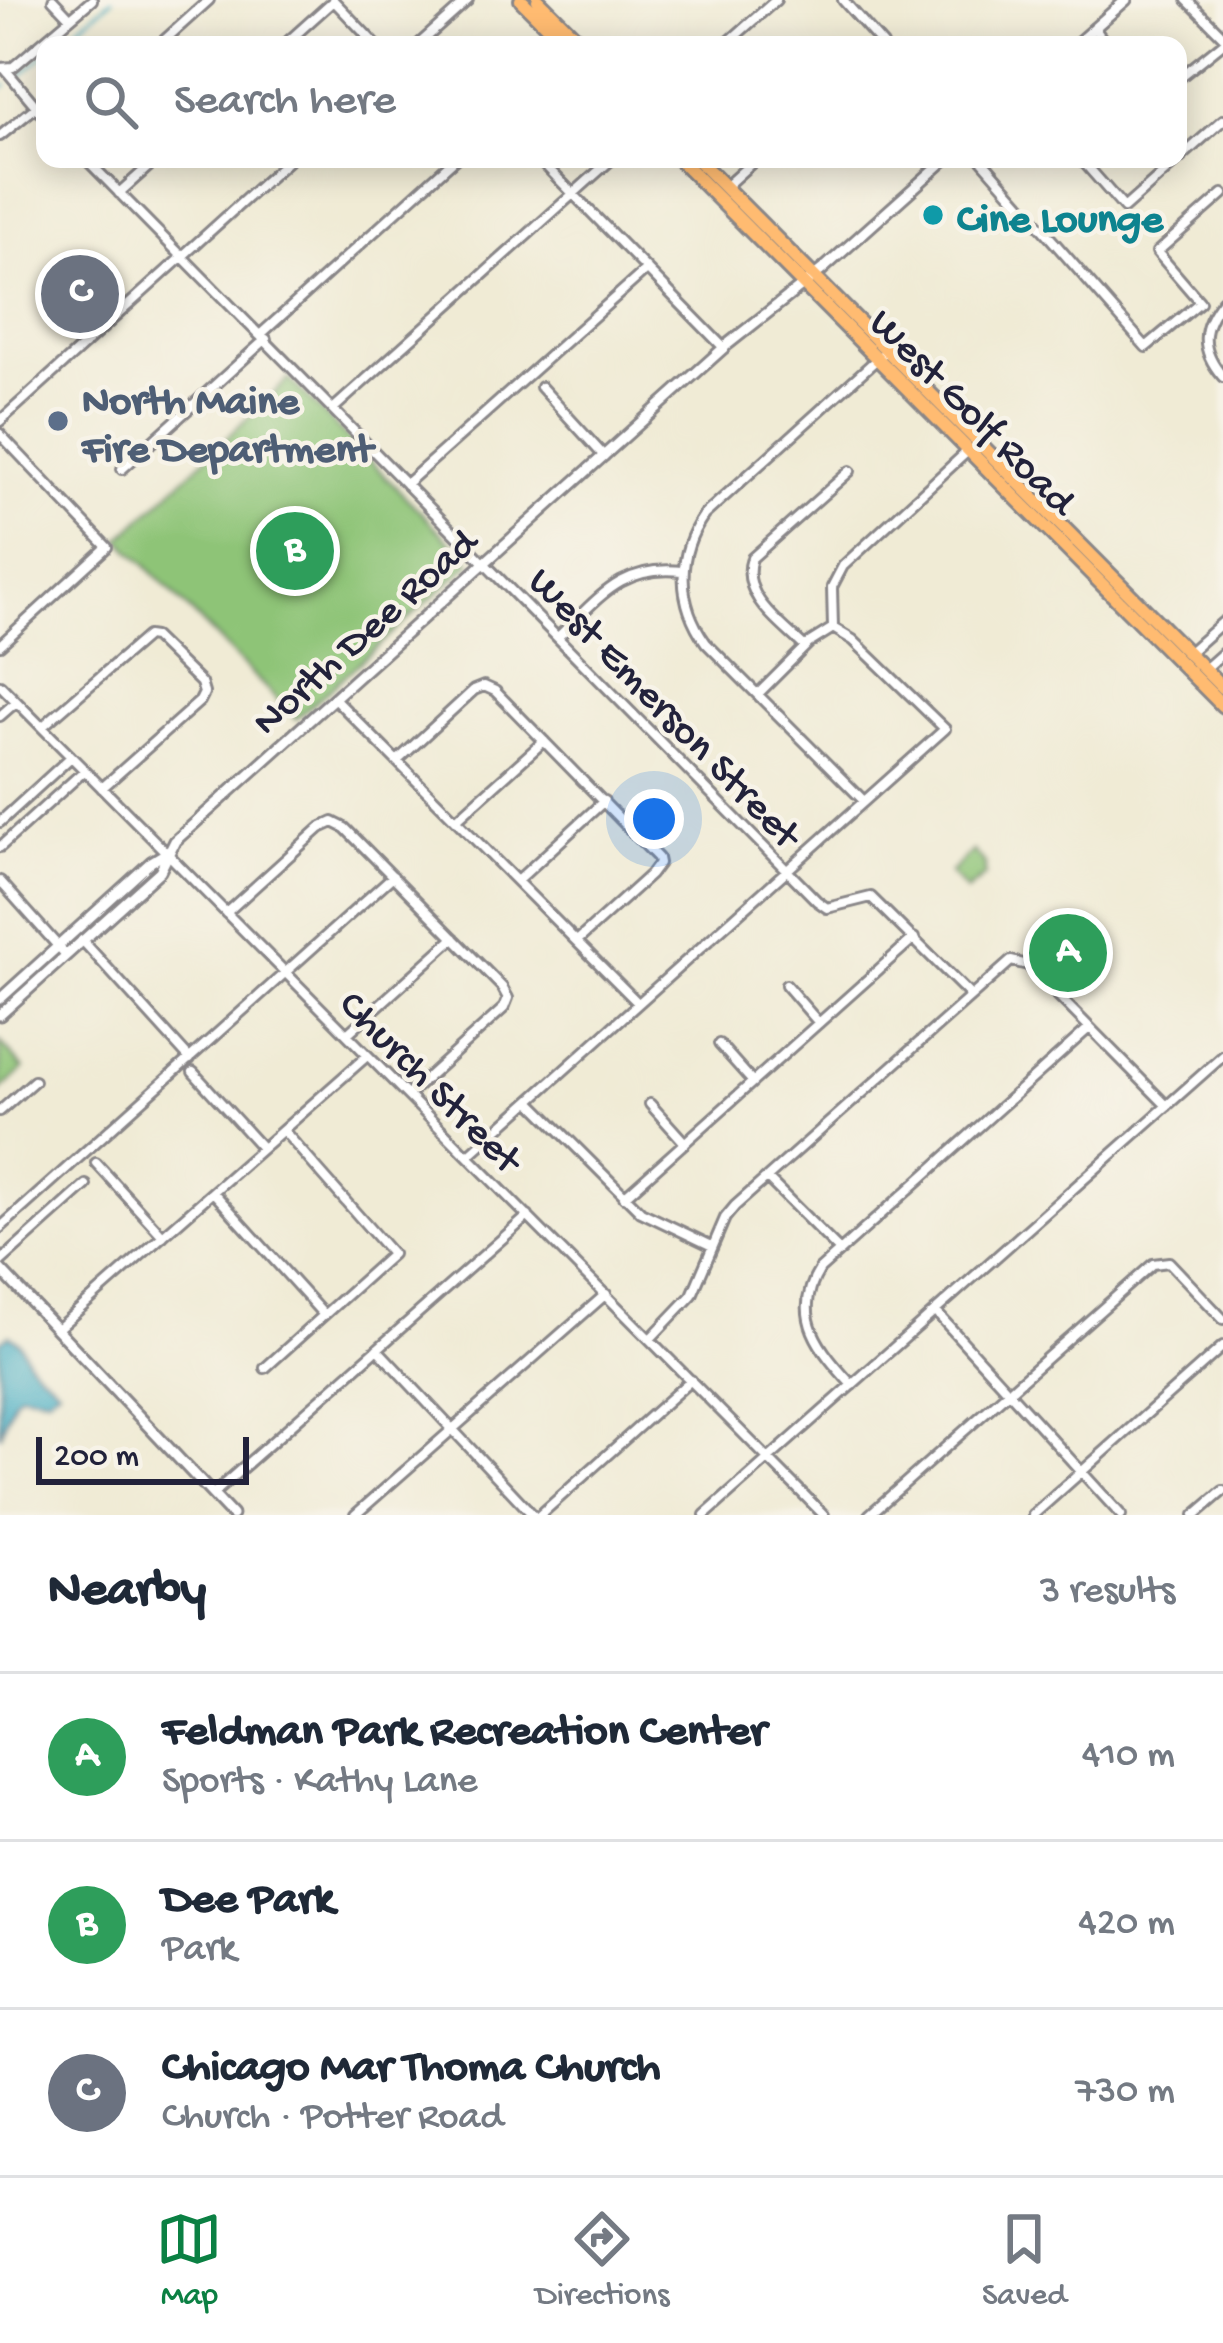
<!DOCTYPE html>
<html lang="en">
<head>
<meta charset="utf-8">
<style>
	:root { --surface:#fff; --page:#f6f6f7; --text:#1f2937; --muted:#747a83; --line:#e0e1e3; --accent:#0b8043 }
	body { margin:0; font-family:"Gochi Hand",sans-serif; background:var(--page); color:var(--text) }
	.scale { position:absolute; left:36px; bottom:30px; width:213px; box-sizing:border-box; padding-left:12px; border:6px solid #22223b; border-top:0; font-size:33px; line-height:42px; white-space:nowrap; color:#22223b; -webkit-text-stroke:9px #f7f3e8; paint-order:stroke }
	.you { position:absolute; left:654px; top:819px; width:42px; height:42px; margin:-30px; border:9px solid #fff; border-radius:50%; background:#1a73e8; box-shadow:0 0 0 18px #1a73e833 }
	.badge { display:grid; place-items:center; width:78px; height:78px; border-radius:50%; background:var(--accent); color:#fff; font-size:39px; font-weight:700 }
	.pin { position:absolute; translate:-50% -50%; border:6px solid #fff; box-shadow:0 3px 12px #0006 }
	.list { margin:0; padding:0; list-style:none }
	h2 { display:flex; justify-content:space-between; align-items:center; height:156px; margin:0; padding:0 48px; font-size:51px }
	h2 small { font-size:39px; font-weight:400; color:var(--muted) }
	.list li { display:grid; grid-template-columns:78px 1fr auto; gap:36px; align-items:center; box-sizing:border-box; height:168px; padding:0 48px; border-top:3px solid var(--line) }
	.list b { display:block; font-size:45px; white-space:nowrap }
	.list p { margin:0; font-size:39px; white-space:nowrap; color:var(--muted) }
	.list em { font-size:39px; font-style:normal; color:var(--muted) }
	.icon { flex:none; width:66px; height:66px; fill:none; stroke:currentColor; stroke-width:2; stroke-linecap:round; stroke-linejoin:round }
	.map { position:relative; flex:none; width:1223px; height:1515px; overflow:hidden }
	.search { position:absolute; background:var(--surface); box-shadow:0 6px 30px #0003; left:36px; right:36px; top:36px; height:132px; display:flex; align-items:center; gap:30px; box-sizing:border-box; padding:0 42px; border-radius:24px; color:var(--muted); font-size:45px }
	.sheet { height:660px; background:var(--surface) }
	nav { display:flex; justify-content:space-around; align-items:center; box-sizing:border-box; height:168px; border-top:3px solid var(--line); background:var(--surface); font-size:33px; color:var(--muted) }
	nav a { display:grid; justify-items:center; gap:6px }
	nav .on { color:var(--accent) }
	.map>svg:first-child { display:block }
	.green { fill:#8ec477; stroke:#587359; stroke-width:3 }
	.water { fill:#43acc2; stroke:#32677e; stroke-width:3 }
	.lines { fill:none; stroke-linecap:round; stroke-linejoin:round }
	.stream { stroke:#43acc2; stroke-width:3 }
	.minor-casing { stroke:#898688; stroke-width:14 }
	.tertiary-casing { stroke:#898688; stroke-width:15 }
	.primary-casing { stroke:#898688; stroke-width:18 }
	.minor { stroke:#fff; stroke-width:8 }
	.tertiary { stroke:#fff; stroke-width:9 }
	.primary { stroke:#ffbb71; stroke-width:12 }
	.culture-dot { fill:#0f9aa8; stroke:#f7f3e8; stroke-width:4.5 }
	.service-dot { fill:#5c6f8a; stroke:#f7f3e8; stroke-width:4.5 }
	.labels { text-anchor:middle; stroke-width:9; stroke-linejoin:round; paint-order:stroke }
	.culture-label { font-size:42px; font-weight:bold; fill:#0d838f; stroke:#f7f3e8; text-anchor:start }
	.service-label { font-size:42px; font-weight:bold; fill:#4e5e75; stroke:#f7f3e8; text-anchor:start }
	.street-label { font-size:42px; fill:#22223b; stroke:#f7f3e8 }
</style>
</head>
<body>
<div class="map">
<svg width="1223" height="1515" viewBox="0 0 1223 1515">
	<rect width="100%" height="100%" fill="#f7f3e8"/>
	<filter id="ink" filterUnits="userSpaceOnUse"><feTurbulence type="fractalNoise" baseFrequency=".00833" numOctaves="2"/><feDisplacementMap in="SourceGraphic" scale="24" xChannelSelector="R" yChannelSelector="G"/><feConvolveMatrix kernelMatrix="1 2 1 2 8 2 1 2 1" color-interpolation-filters="sRGB"/></filter>
	<filter id="wash" filterUnits="userSpaceOnUse"><feTurbulence type="fractalNoise" baseFrequency=".004" numOctaves="4" result="noise"/><feDisplacementMap in="SourceGraphic" scale="48" xChannelSelector="R" yChannelSelector="G"/><feGaussianBlur stdDeviation="2.7" result="paint"/><feColorMatrix in="noise" values="0 0 0 0 0 0 0 0 0 0 0 0 0 0 0 0 0 1.4 0 .05"/><feComposite in="paint" operator="in"/></filter>
	<g filter="url(#wash)">
		<rect width="100%" height="100%" fill="#f0ebd5"/>
		<path class="green" d="M289,379l182,184 -175,156 -176,-180z
			M973,851l12,13v12l-19,15 -16,-18z
			M0,1042l24,27 -24,22z"/>
		<path class="water" d="M9,1335c14,7 12,12 19,25 6,11 22,17 30,29l-10,8 -28,-4 -6,6 -14,37v-95z"/>
		<g class="lines">
			<path class="stream" d="M56,45l56,-45
				M19,77l26,-23
				M0,88l7,-3"/>
		</g>
	</g>
	<g filter="url(#ink)">
		<g class="lines">
			<defs>
				<path id="minor" d="M53,0l17,18
					M333,0l43,45
					M843,0l40,45
					M1187,0l36,36
					M1094,28l13,17
					M159,45l50,-45
					M284,45l49,-44
					M418,45l50,-45
					M725,45l51,-45
					M0,68l13,-1 79,-67
					M5,69l40,48
					M1178,79l45,-36
					M0,136l36,-29
					M86,159l731,742 10,7 44,-11 99,98
					M539,159l185,189
					M981,159l165,188 54,-45 -43,-50 66,-58
					M1081,159l43,49 99,-88
					M726,186l30,-27
					M119,193l38,-34
					M1223,300c-22,27 -24,49 0,77
					M261,334l194,-175
					M541,387l63,69
					M333,409l279,-250
					M0,421l290,-262
					M0,434l107,113 -107,98
					M122,469l144,-130
					M406,484l241,-215
					M833,628l-1,-41 11,-21 127,-117
					M559,636c40,-38 63,-72 123,-65
					M805,647c-24,-24 -66,-51 -53,-89l98,-87
					M1188,653l35,-31
					M1205,669l18,-16
					M0,685l824,830
					M758,694l51,-51 24,-15
					M334,698l304,305
					M0,716l16,-14
					M42,727l105,-91 7,1 47,46 3,10 -4,8 -98,87
					M397,761l77,-71 10,-4 11,5 163,167 1,5 -9,12 -73,66
					M864,801l-158,-158c-29,-40 -30,-88 -2,-128l183,-165
					M456,820l88,-79
					M0,822l71,-65
					M0,847l84,-76
					M0,881l66,74
					M517,881l87,-80
					M226,913l94,-85 13,-6 12,6 157,159 6,11 -4,10 -96,87
					M82,940l108,119
					M786,985l33,38
					M347,1034l107,-96
					M719,1044l34,38
					M193,1072l69,76
					M530,1101l111,111 71,34
					M650,1104l35,39
					M0,1111l34,-30
					M468,1156l477,-427 -92,-89 -20,-12
					M96,1163l67,73
					M767,1178l72,72
					M213,1192l111,123
					M624,1197l290,-259
					M0,1228l393,-352
					M0,1262l86,-77
					M935,1311l186,204
					M57,1329l310,-273
					M650,1339l42,-44 33,-77 10,-12 276,-245 17,4 139,141
					M377,1349l156,166
					M265,1368l127,-114 -109,-124
					M852,1385c-32,-35 -62,-69 -32,-116l269,-241
					M213,1494l315,-278
					M355,1515l251,-221
					M540,1515l151,-135
					M705,1515l518,-459
					M869,1515l284,-251 16,-2 54,57
					M1033,1515l190,-169
					M1195,1515l28,-24"/>
				<path id="tertiary" d="M1075,45l51,-45
					M0,999l151,-137 15,-9
					M0,1015l160,-144 15,-30 553,-497 95,-75 123,-110
					M0,1269l232,246"/>
				<path id="primary" d="M521,0l45,45
					M538,0l45,45
					M679,159l544,547
					M697,159l526,529"/>
			</defs>
			<use href="#minor" class="minor-casing"/>
			<use href="#tertiary" class="tertiary-casing"/>
			<use href="#primary" class="primary-casing"/>
			<use href="#minor" class="minor"/>
			<use href="#tertiary" class="tertiary"/>
			<use href="#primary" class="primary"/>
		</g>
	</g>
	<circle class="culture-dot" cx="933" cy="215" r="12"/>
	<circle class="service-dot" cx="58" cy="421" r="12"/>
	<g class="labels">
		<g class="culture-label">
			<text x="957" y="230">Cine Lounge</text>
		</g>
		<g class="service-label">
			<text x="82" y="412">North Maine<tspan x="82" dy="48">Fire Department</tspan></text>
		</g>
		<g class="street-label">
			<text transform="translate(975 409) rotate(45)" y="15">West Golf Road</text>
			<text transform="translate(362 629) rotate(-42)" y="15">North Dee Road</text>
			<text transform="translate(667 705) rotate(46)" y="15">West Emerson Street</text>
			<text transform="translate(433 1079) rotate(45)" y="15">Church Street</text>
		</g>
	</g>
</svg>
<div class="scale">200 m</div>
<div class="you"></div>
<div class="pin badge" style="left:1068px;top:953px;background:#2e9e5b">A</div>
<div class="pin badge" style="left:295px;top:551px;background:#2e9e5b">B</div>
<div class="pin badge" style="left:80px;top:294px;background:#6b7280">C</div>
<div class="search"><svg class="icon" aria-label="search" viewBox="0 0 24 24"><circle cx="10" cy="10" r="6"/><path d="M15 15l6 6"/></svg>Search here</div>
</div>
<section class="sheet">
<h2>Nearby<small>3 results</small></h2>
<ul class="list">
<li><span class="badge" style="background:#2e9e5b">A</span><div><b>Feldman Park Recreation Center</b><p>Sports · Kathy Lane</p></div><em>410 m</em></li>
<li><span class="badge" style="background:#2e9e5b">B</span><div><b>Dee Park</b><p>Park</p></div><em>420 m</em></li>
<li><span class="badge" style="background:#6b7280">C</span><div><b>Chicago Mar Thoma Church</b><p>Church · Potter Road</p></div><em>730 m</em></li>
</ul>
</section>
<nav>
<a class="on"><svg class="icon" aria-label="map" viewBox="0 0 24 24"><path d="M3 6l6-2 6 2 6-2v14l-6 2-6-2-6 2zM9 4v14M15 6v14"/></svg>Map</a>
<a><svg class="icon" aria-label="directions" viewBox="0 0 24 24"><path d="M12 3l9 9-9 9-9-9zM9 14v-3h6M13 9l2 2-2 2"/></svg>Directions</a>
<a><svg class="icon" aria-label="saved" viewBox="0 0 24 24"><path d="M7 4h10v16l-5-4-5 4z"/></svg>Saved</a>
</nav>
</body>
</html>
